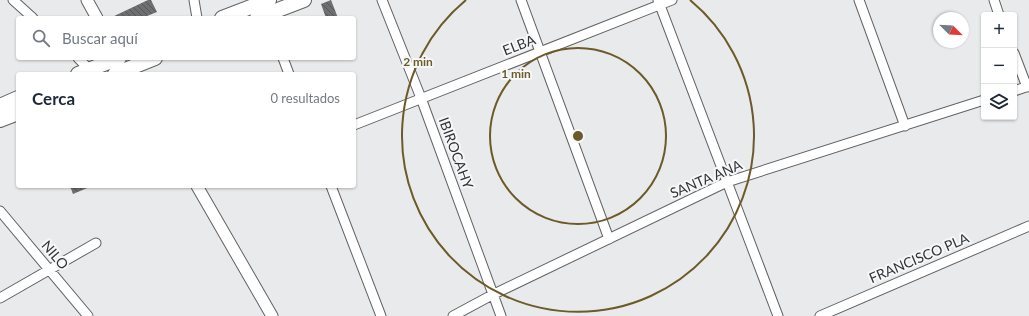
<!DOCTYPE html>
<html lang="es">
<head>
<meta charset="utf-8">
<style>
	:root { --surface:#fff; --page:#f6f6f7; --text:#1f2937; --muted:#747a83; --line:#e0e1e3 }
	body { margin:0; font-family:Lato,sans-serif; background:var(--page); color:var(--text) }
	.controls { position:absolute; right:12px; top:12px; display:grid; overflow:hidden; border-radius:4px; box-shadow:0 1px 3px #0004 }
	.controls button { width:36px; height:36px; display:grid; place-items:center; padding:0; border:0; border-bottom:1px solid var(--line); background:var(--surface); color:var(--text); font:20px sans-serif }
	.compass { position:absolute; left:933px; top:12px; width:36px; height:36px; border-radius:50%; background:var(--surface); box-shadow:0 1px 3px #0004; rotate:114deg }
	.list { margin:0; padding:0; list-style:none }
	h2 { display:flex; justify-content:space-between; align-items:center; height:52px; margin:0; padding:0 16px; font-size:17px }
	h2 small { font-size:13px; font-weight:400; color:var(--muted) }
	.icon { flex:none; width:22px; height:22px; fill:none; stroke:currentColor; stroke-width:2; stroke-linecap:round; stroke-linejoin:round }
	.map { position:relative; flex:none; width:1029px; height:316px; overflow:hidden }
	.search { position:absolute; background:var(--surface); box-shadow:0 1px 3px #0004; left:16px; top:16px; width:340px; height:44px; display:flex; align-items:center; gap:10px; box-sizing:border-box; padding:0 14px; border-radius:4px; color:var(--muted); font-size:15px }
	.panel { position:absolute; background:var(--surface); box-shadow:0 1px 3px #0004; left:16px; top:72px; width:340px; height:116px; border-radius:4px }
	.map>svg:first-child { display:block }
	.building { fill:url(#building-back-hatch) }
	.lines { fill:none; stroke-linecap:round; stroke-linejoin:round }
	.minor-casing { stroke:#616263; stroke-width:11 }
	.tertiary-casing { stroke:#616263; stroke-width:13 }
	.primary-casing { stroke:#616263; stroke-width:16 }
	.minor { stroke:#fff; stroke-width:9 }
	.tertiary { stroke:#fff; stroke-width:11 }
	.primary { stroke:#fff; stroke-width:14 }
	.ring { fill:none; stroke:#6c5a28; stroke-width:2 }
	.labels { text-anchor:middle; stroke-width:4; stroke-linejoin:round; paint-order:stroke }
	.street-label { font-size:14px; fill:#333334; stroke:#f6f7f9 }
	.centre { fill:#6c5a28; stroke:#f6f7f9; stroke-width:2 }
	.ring-label { font-size:12px; text-anchor:middle; font-weight:bold; fill:#6c5a28; stroke:#f6f7f9; stroke-width:4; stroke-linejoin:round; paint-order:stroke }
</style>
</head>
<body>
<div class="map">
<svg width="1029" height="316" viewBox="0 0 1029 316">
	<defs>
		<pattern id="building-back-hatch" width="6" height="6" patternUnits="userSpaceOnUse"><rect width="6" height="6" fill="#6e6f70"/><path d="M-1 5l2 2M0 0l6 6M5-1l2 2" fill="none" stroke="#565758"/></pattern>
	</defs>
	<rect width="100%" height="100%" fill="#e9eaeb"/>
	<path class="building" d="M148,0h3l6,12 -10,4 1,2h-38z
		M331,0l7,18h-12l-5,-14z
		M70,186h22l-19,8z"/>
	<g class="lines">
		<defs>
			<path id="minor" d="M13,0l20,18
				M194,0l3,18
				M382,0l39,98 80,218
				M521,0l88,239
				M658,0l120,316
				M859,0l46,126
				M994,0l5,15
				M1014,53l13,34
				M78,58l11,11
				M283,58l6,16
				M1014,91l15,-5
				M354,125l318,-125
				M331,186l50,130
				M0,211l88,105
				M0,298l96,-55
				M453,316l39,-21 235,-113 257,-82
				M820,316l209,-90"/>
			<path id="tertiary" d="M87,0l10,18
				M197,186l75,130"/>
			<path id="primary" d="M222,18l47,-18
				M257,18l47,-18
				M78,74l41,-16
				M115,74l40,-16
				M0,106l18,-8
				M0,120l18,-7"/>
		</defs>
		<use href="#minor" class="minor-casing"/>
		<use href="#tertiary" class="tertiary-casing"/>
		<use href="#primary" class="primary-casing"/>
		<use href="#minor" class="minor"/>
		<use href="#tertiary" class="tertiary"/>
		<use href="#primary" class="primary"/>
	</g>
	<g class="ring">
		<circle cx="578" cy="136" r="88"/>
		<path d="M690 0A176 176 0 1 1 466 0"/>
	</g>
	<g class="labels">
		<g class="street-label">
			<text transform="translate(519 45) rotate(-21)" y="5">ELBA</text>
			<text transform="translate(456 153) rotate(70)" y="5">IBIROCAHY</text>
			<text transform="translate(706 179) rotate(-23)" y="5">SANTA ANA</text>
			<text transform="translate(55 255) rotate(50)" y="5">NILO</text>
			<text transform="translate(919 258) rotate(-23)" y="5">FRANCISCO PLA</text>
		</g>
	</g>
	<circle cx="578" cy="136" r="6" class="centre"/>
	<g class="ring-label">
		<text x="418" y="66">2 min</text>
		<text x="516" y="78">1 min</text>
	</g>
</svg>
<div class="controls">
<button>+</button>
<button>−</button>
<button><svg class="icon" aria-label="layers" viewBox="0 0 24 24"><path d="M12 4l9 5-9 5-9-5zM3 14l9 5 9-5"/></svg></button>
</div>
<svg class="compass" viewBox="-18 -18 36 36"><path d="M0-13l5 13h-10z" fill="#e53935"/><path d="M0 13l5-13h-10z" fill="#747a83"/></svg>
<div class="search"><svg class="icon" aria-label="search" viewBox="0 0 24 24"><circle cx="10" cy="10" r="6"/><path d="M15 15l6 6"/></svg>Buscar aquí</div>
<section class="panel">
<h2>Cerca<small>0 resultados</small></h2>
<ul class="list">
</ul>
</section>
</div>
</body>
</html>
